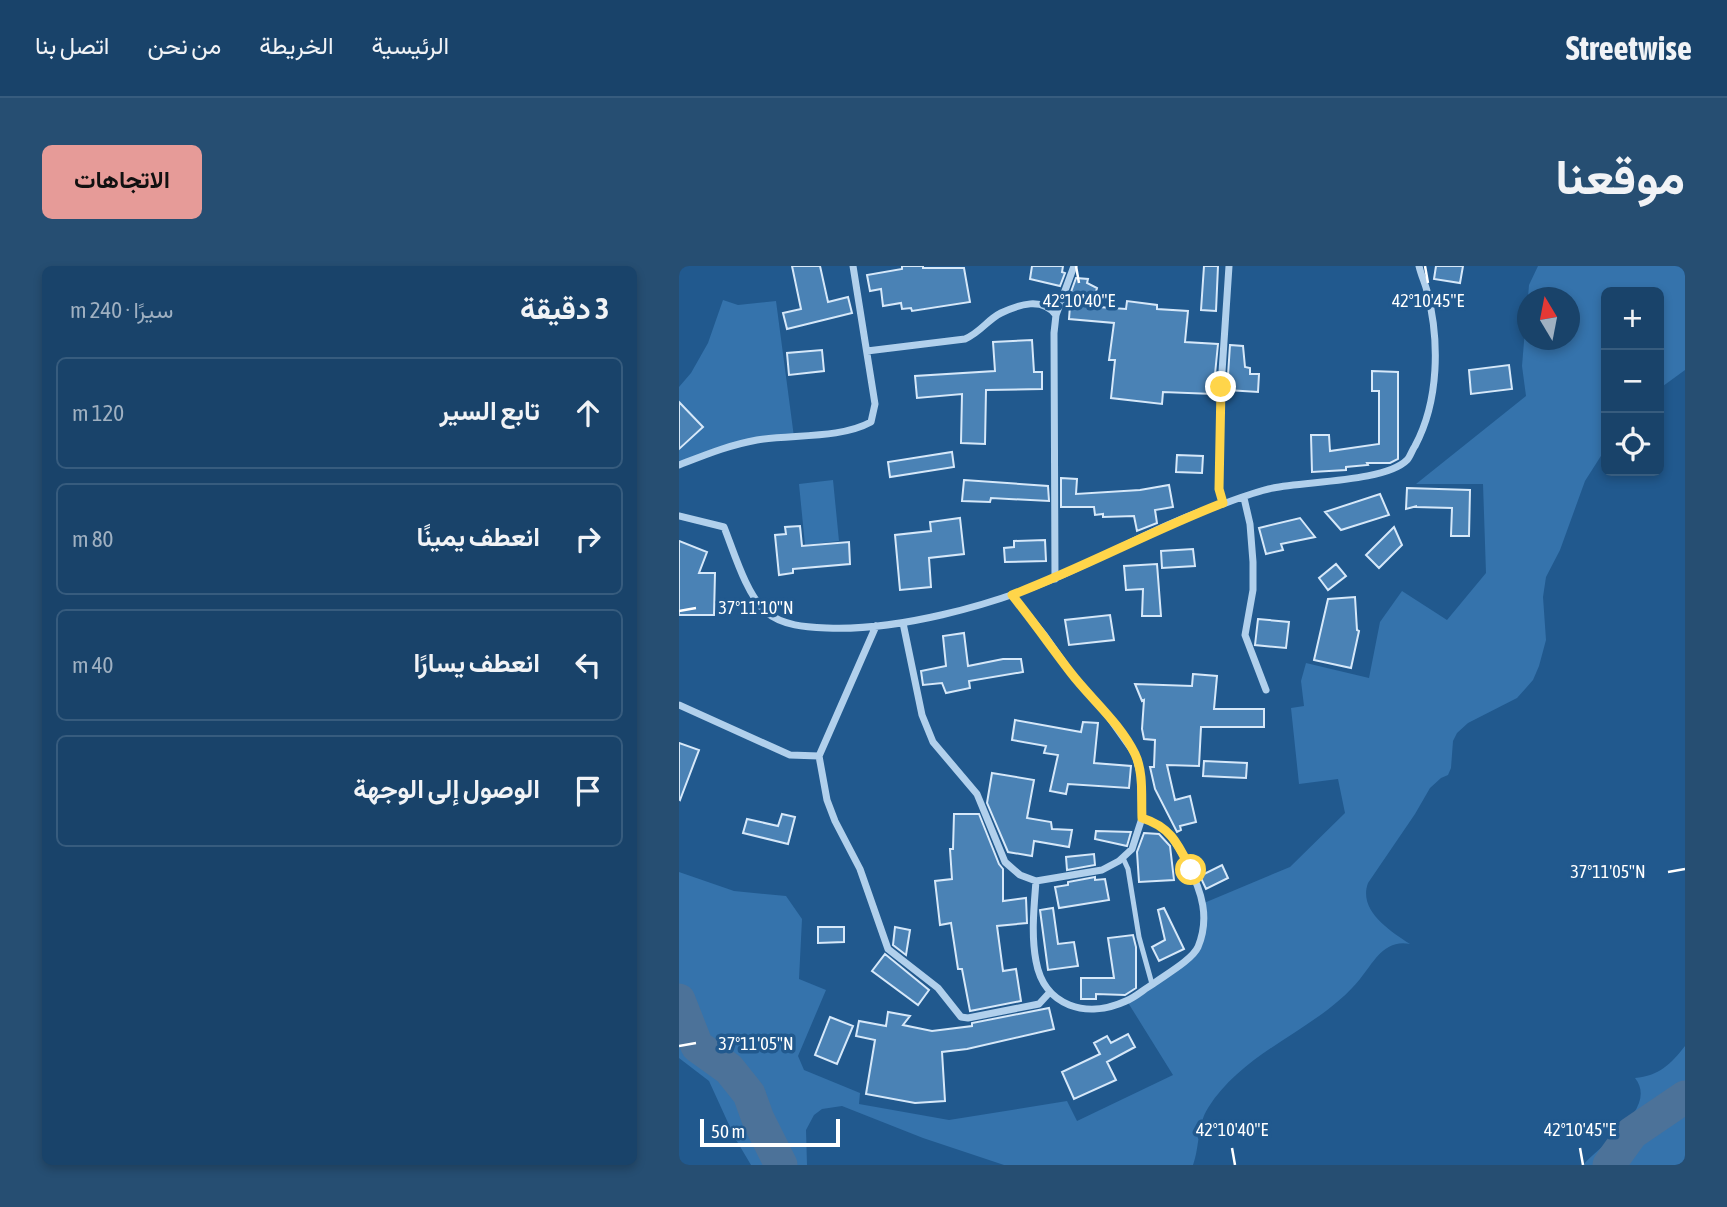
<!DOCTYPE html>
<html lang="ar">
<head>
<meta charset="utf-8">
<style>
	:root { --surface:#19436a; --page:#264e72; --text:#f1f3f6; --muted:#9fb0c1; --line:#375c7e; --accent:#e69b98 }
	body { margin:0; font-family:"Asap Condensed",Vazirmatn,sans-serif; background:var(--page); color:var(--text); direction:rtl }
	.controls { position:absolute; right:21px; top:21px; display:grid; overflow:hidden; border-radius:10px; box-shadow:0 4px 10px #0003 }
	.controls button { width:63px; height:63px; display:grid; place-items:center; padding:0; border:0; border-bottom:2px solid var(--line); background:var(--surface); color:var(--text); font:35px sans-serif }
	.compass { position:absolute; left:838px; top:21px; width:63px; height:63px; border-radius:50%; background:var(--surface); box-shadow:0 4px 10px #0003; rotate:350deg }
	.scale { position:absolute; left:21px; bottom:18px; width:140px; box-sizing:border-box; padding-left:7px; border:4px solid #fff; border-top:0; font-size:19px; line-height:24px; white-space:nowrap; color:#fff; -webkit-text-stroke:5px #21598e; paint-order:stroke }
	.stop { position:absolute; width:21px; height:21px; margin:-16px; border:5px solid #ffd54a; border-radius:50%; background:#fff }
	.stop.end { background:#ffd54a; border-color:#fff; box-shadow:0 2px 7px #0008 }
	.list { margin:0; padding:0; list-style:none }
	h2 { display:flex; justify-content:space-between; align-items:center; height:91px; margin:0; padding:0 28px; font-size:30px }
	h2 small { font-size:23px; font-weight:400; color:var(--muted) }
	.list li { display:grid; grid-template-columns:46px 1fr auto; gap:21px; align-items:center; box-sizing:border-box; height:112px; margin:0 14px 14px; padding:0 14px; border:2px solid var(--line); border-radius:10px }
	.list b { display:block; font-size:26px; white-space:nowrap }
	.list em { font-size:23px; font-style:normal; color:var(--muted) }
	.icon { flex:none; width:38px; height:38px; fill:none; stroke:currentColor; stroke-width:2; stroke-linecap:round; stroke-linejoin:round }
	.map { position:relative; flex:none; width:1006px; height:899px; overflow:hidden; direction:ltr; border-radius:10px }
	header { display:flex; align-items:center; gap:42px; box-sizing:border-box; height:98px; padding:0 35px; background:var(--surface); border-bottom:2px solid var(--line) }
	header strong { font-size:33px }
	nav { display:flex; gap:38px; margin-inline-start:auto; font-size:24px }
	.intro { display:flex; align-items:center; justify-content:space-between; box-sizing:border-box; height:168px; padding:0 42px }
	h1 { margin:0; font-size:49px }
	.button { padding:18px 32px; border-radius:10px; background:var(--accent); color:#111; font-size:24px; font-weight:700 }
	main { display:flex; gap:42px; padding:0 42px }
	aside { flex:1; background:var(--surface); border-radius:10px; box-shadow:0 4px 10px #0003 }
	.map>svg:first-child { display:block }
	.green { fill:#3573ac }
	.lines { fill:none; stroke-linecap:round; stroke-linejoin:round }
	.river { stroke:#4c7299; stroke-width:33 }
	.building { fill:#4a82b5; stroke:#d6e8f9; stroke-width:2 }
	.lane { stroke:#b1d0ec; stroke-width:5 }
	.street { stroke:#b1d0ec; stroke-width:7 }
	.route { stroke:#ffd54a; stroke-width:9 }
	.ticks { fill:none; stroke:#fff; stroke-width:2.5 }
	.ticks-label { font-size:18px; text-anchor:middle; fill:#fff; stroke:#21598e; stroke-width:7; stroke-linejoin:round; paint-order:stroke }
</style>
</head>
<body>
<header>
<strong>Streetwise</strong>
<nav><a>الرئيسية</a><a>الخريطة</a><a>من نحن</a><a>اتصل بنا</a></nav>
</header>
<div class="intro"><h1>موقعنا</h1><a class="button">الاتجاهات</a></div>
<main>
<div class="map">
<svg width="1006" height="899" viewBox="0 0 1006 899">
	<rect width="100%" height="100%" fill="#21598e"/>
	<path class="green" d="M859,0h147v104l-26,19v-97h-53v156l-21,33 -25,69 -14,27 -3,20 3,43 -7,26 -6,14 -16,18 -49,25 -11,10 -4,8 -2,27 -3,7 -7,3 -11,10 -15,26 -47,69c-10,27 21,47 42,61 -26,-5 -36,18 -50,35 -40,50 -115,70 -152,129 -11,17 -8,38 -15,57h-189l-81,-27 -81,-32 -20,3 -8,6 -8,15 1,35h-56l-16,-27 -26,-57 -30,-23v-186l55,19 52,5 16,23 -3,60 27,11 -28,66 6,14 56,23 -1,11 90,16 118,-19 10,20 96,-46 -46,-74 70,-52 7,-46 86,-36 55,-54 -7,-34 -39,5 -8,-76 13,-2 -3,-25 5,-18 63,15 11,-56 22,-31 45,29 39,-47 -3,-89h-67l110,-88 -4,-30 5,-61v35h42v-42l-41,-1 1,-12z
		M44,34l15,5 38,-4 18,136 -33,2 -82,26v-78l12,-14 17,-30z
		M154,214l6,61 -34,4 -6,-61z
		M1006,780v119h-102c18,-21 76,-57 52,-87 24,-2 36,-14 50,-32z"/>
	<g class="lines">
		<path class="river" d="M0,734l18,46 32,23 20,25 9,25 23,46
			M930,899l23,-32 53,-36"/>
	</g>
	<path class="building" d="M113,0h28l8,36 20,-5 4,16 -65,16 -4,-16 18,-4z
		M223,0h21v2h41l6,34 -58,9 -1,-3 -9,1 -1,-6 -18,3 -2,-17 -11,2 -3,-16 35,-6z
		M353,0h31l-1,6 3,1 -5,13 -30,-7z
		M525,0h14l-2,45 -15,-1z
		M757,0h27l-3,17 -26,-4z
		M397,12l12,1 -1,4 10,5 -2,7 -9,-2 -1,13 41,3 1,-8 30,4v4l31,2 -3,31 33,2 -5,50 -50,-2 -1,12 -51,-6 4,-38h-6l5,-37 -45,-4 2,-27z
		M353,74l2,32h8v17l-56,1 -1,54 -24,-1 1,-49 -45,4 -2,-22 80,-5 -2,-29z
		M551,79l13,1 2,21 5,1v6h9l-1,18 -31,-2z
		M143,84l2,21 -35,4 -2,-22z
		M830,99l3,24 -41,5 -2,-24z
		M693,105l26,1v87l-8,4h-23l1,2 -22,2v3l-34,2 -1,-37h18l1,16 49,-7v-53h-7z
		M0,136l24,25 -24,22z
		M273,186l2,15 -64,10 -2,-15z
		M498,189l26,1 -1,17 -26,-1z
		M382,212l16,1 -1,15 64,-4 29,-5 4,22 -18,3 2,13 -20,8 -3,-15 -31,1v-3l-8,1 -1,-8h-33z
		M285,214l84,6 1,15 -58,-3 -1,4 -28,-1z
		M728,222l63,2 -1,46h-18l1,-28 -37,-1 2,-1 -11,3z
		M701,228l9,21 -48,15 -16,-18z
		M281,252l4,36 -35,4 2,29 -31,3 -5,-55 36,-4 -1,-9z
		M621,252l15,19 -34,7 2,6 -17,4 -7,-26z
		M121,260l2,20 47,-4 1,22 -57,5v4l-14,2 -4,-40 11,-1 -1,-7z
		M715,261l8,18 -23,23 -13,-13z
		M366,274l1,21 -41,1 -1,-14 10,-1v-6z
		M0,275l28,11 -8,21h16l-1,42h-35z
		M514,283l2,17 -33,2 -1,-17z
		M478,298l4,52h-19l1,-27 -17,1 -2,-24z
		M657,298l10,12 -18,14 -9,-12z
		M676,331l2,33 2,1 -8,37 -37,-8 14,-61z
		M431,349l4,25 -45,5 -4,-25z
		M579,353l31,3 -3,26 -31,-3z
		M285,367l4,33 35,-7h18l2,13 -54,9 1,7 -24,5 -4,-10 -19,2 -2,-14 25,-5 -3,-30z
		M514,408l24,2 -3,33h50v18h-63l-2,39 -32,-1 8,35 15,-4 6,26 -16,4 1,4 -4,2 -22,-43 -5,-22h4l1,-27 -11,-1 -2,-10 2,-29 -2,1 -7,-17 57,2z
		M336,454l66,12 2,-10 15,1 -4,40 37,3 -2,22 -61,-4 -2,10 -16,-3 8,-36 -14,-2 2,-7 -34,-6z
		M0,477l20,7 -19,50 -1,-1z
		M525,495l43,2 -1,15 -43,-2z
		M313,507l42,7 -7,38 24,4 1,7 20,1 -3,17 -35,-6 -2,15 -24,-4 -21,-49z
		M103,548l13,3 -7,27 -45,-11 4,-14 31,7z
		M275,548h25l20,50 4,5v32l23,-3 1,25 -30,3 6,45 13,-2 5,32 -51,10 -8,-42h-4l-7,-46 -11,2 -5,-44 17,-2 -2,-30h3z
		M417,565l35,1 -4,14 -32,-7z
		M465,567l15,1 11,12 4,34 -35,2 -2,-30z
		M415,588l1,11 -28,5 -1,-13z
		M543,599l6,13 -22,11 -6,-13z
		M416,611v3l10,-1 4,21 -50,8 -4,-21 13,-2v-3z
		M374,642l5,36 16,-2 4,24 -30,4 -8,-60z
		M485,642l20,41 -25,12 -7,-14 13,-7 -7,-30z
		M139,661h26v15l-26,1z
		M216,661l15,3 -4,25 -13,-10z
		M454,669l3,12v41l-11,7 -29,-1v5h-15v-21h33l-6,-40z
		M206,688l44,36 -11,15 -46,-34z
		M370,742l5,21 -87,20 -25,3 3,49 -30,2 -49,-9 9,-54 -19,-4 3,-15 27,5 2,-14 22,4 -7,9 29,6 40,-5v-3z
		M151,751l23,9 -16,38 -22,-9z
		M449,768l7,13 -28,15 9,18 -42,19 -12,-27 38,-18 -6,-11 13,-7 4,7z"/>
	<g class="lines">
		<path class="lane" d="M444,592l5,11 11,68 13,47"/>
		<path class="street" d="M188,85l98,-12c16,-7 22,-19 36,-26 19,-9 41,-16 55,2
			M0,199c26,-10 50,-20 78,-25 35,-6 83,-1 114,-18l4,-18 -22,-138
			M565,232l6,26 3,38v28l-8,45 21,55
			M544,238l-4,-15 2,-102 8,-121
			M0,250l45,11c10,25 22,67 42,85 17,14 40,15 61,16 70,3 162,-22 226,-49 57,-24 110,-57 170,-75 16,-6 34,-13 50,-16 33,-7 112,-6 134,-28 3,-3 5,-10 8,-14 24,-45 25,-105 12,-155 -2,-8 -6,-16 -8,-25
			M376,313l-1,-246 2,-18 18,-49
			M224,357l19,92 11,27 44,52 28,68 15,13 16,6 66,-11 17,-9 13,-12 10,-31 -2,-45 -5,-19 -27,-38 -37,-43 -26,-37 -33,-41
			M197,360l-57,130 8,44 8,21 25,48 28,80 50,39 23,29 7,1 71,-14 11,-12
			M0,439l111,50 29,1
			M357,615c-2,26 -5,54 0,80 8,46 51,58 90,40 10,-4 18,-12 27,-17 12,-9 39,-24 45,-37 12,-29 4,-55 -10,-82 -12,-23 -20,-39 -46,-47"/>
	</g>
	<g class="lines">
		<path class="route" d="M512,604c-13,-26 -20,-43 -49,-52 -1,-21 2,-45 -7,-64 -15,-31 -44,-55 -64,-81 -20,-26 -38,-52 -59,-78 71,-27 139,-64 211,-92l-4,-14 2,-102"/>
	</g>
	<path class="ticks" d="M397,0l3,17M746,0l3,17M0,345l17,-3M989,606l17,-3M0,780l17,-3M553,882l3,17M901,882l3,17"/>
	<g class="ticks-label">
		<text x="400" y="41">42°10'40"E</text>
		<text x="749" y="41">42°10'45"E</text>
		<text x="77" y="348">37°11'10"N</text>
		<text x="929" y="612">37°11'05"N</text>
		<text x="77" y="784">37°11'05"N</text>
		<text x="553" y="870">42°10'40"E</text>
		<text x="901" y="870">42°10'45"E</text>
	</g>
</svg>
<div class="controls">
<button>+</button>
<button>−</button>
<button><svg class="icon" aria-label="locate" viewBox="0 0 24 24"><circle cx="12" cy="12" r="6"/><path d="M12 2v4M12 18v4M2 12h4M18 12h4"/></svg></button>
</div>
<svg class="compass" viewBox="-18 -18 36 36"><path d="M0-13l5 13h-10z" fill="#e53935"/><path d="M0 13l5-13h-10z" fill="#9fb0c1"/></svg>
<div class="scale">50 m</div>
<div class="stop" style="left:512px;top:604px"></div>
<div class="stop end" style="left:542px;top:121px"></div>
</div>
<aside>
<h2>3 دقيقة<small>سيرًا · 240 m</small></h2>
<ul class="list">
<li><svg class="icon" aria-label="ahead" viewBox="0 0 24 24"><path d="M12 20V5M6 11l6-6 6 6"/></svg><div><b>تابع السير</b></div><em>120 m</em></li>
<li><svg class="icon" aria-label="right" viewBox="0 0 24 24"><path d="M7 20v-9h11M14 6l5 5-5 5"/></svg><div><b>انعطف يمينًا</b></div><em>80 m</em></li>
<li><svg class="icon" aria-label="left" viewBox="0 0 24 24"><path d="M17 20v-9H6M10 6l-5 5 5 5"/></svg><div><b>انعطف يسارًا</b></div><em>40 m</em></li>
<li><svg class="icon" aria-label="arrive" viewBox="0 0 24 24"><path d="M6 21V4h12l-3 4 3 4H6"/></svg><div><b>الوصول إلى الوجهة</b></div></li>
</ul>
</aside>
</main>
</body>
</html>
